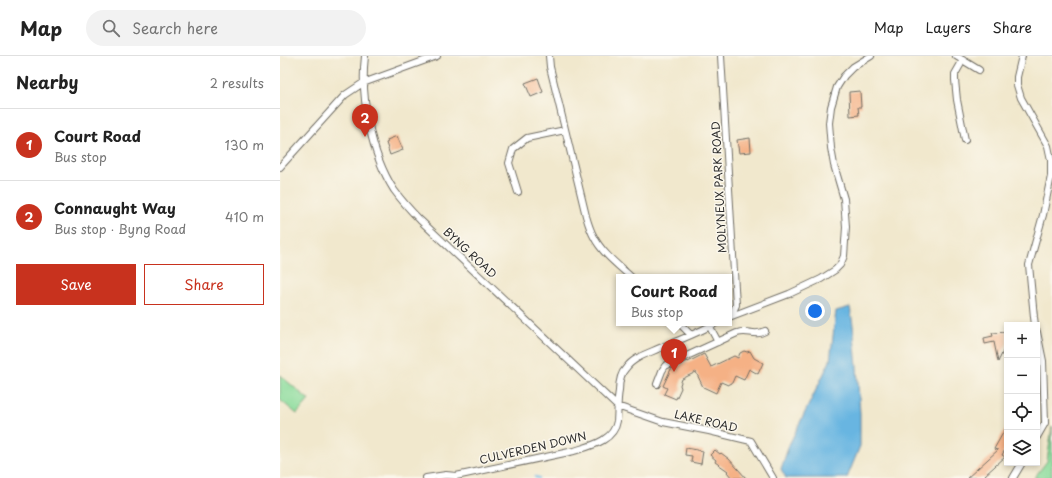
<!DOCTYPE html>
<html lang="en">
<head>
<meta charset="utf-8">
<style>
	:root { --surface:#fff; --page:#f2f2f2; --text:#222; --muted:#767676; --line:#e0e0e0; --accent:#c8321e }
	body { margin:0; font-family:"Playpen Sans",sans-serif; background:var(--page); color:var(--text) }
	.controls { position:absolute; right:12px; bottom:12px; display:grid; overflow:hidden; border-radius:0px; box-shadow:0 2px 6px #0003 }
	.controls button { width:36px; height:36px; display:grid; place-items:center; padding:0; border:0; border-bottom:1px solid var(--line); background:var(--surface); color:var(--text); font:20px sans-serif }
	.you { position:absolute; left:535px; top:255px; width:14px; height:14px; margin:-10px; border:3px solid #fff; border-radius:50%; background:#1a73e8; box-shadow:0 0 0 6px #1a73e833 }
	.badge { display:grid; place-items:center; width:26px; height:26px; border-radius:50%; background:var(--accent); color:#fff; font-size:13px; font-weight:700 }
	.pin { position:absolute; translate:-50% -33px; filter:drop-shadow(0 1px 2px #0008) }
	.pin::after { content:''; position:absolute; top:21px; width:14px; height:12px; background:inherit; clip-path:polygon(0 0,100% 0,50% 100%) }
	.popup { position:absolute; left:336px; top:218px; width:116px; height:52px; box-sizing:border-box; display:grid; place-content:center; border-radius:0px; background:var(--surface); filter:drop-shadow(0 1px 3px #0005); font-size:13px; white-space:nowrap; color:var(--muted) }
	.popup b { font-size:15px; color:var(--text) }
	.popup::after { content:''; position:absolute; left:50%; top:100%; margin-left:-8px; border:8px solid transparent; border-top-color:var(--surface) }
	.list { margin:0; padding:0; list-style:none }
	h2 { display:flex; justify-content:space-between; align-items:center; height:52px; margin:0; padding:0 16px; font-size:17px }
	h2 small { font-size:13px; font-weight:400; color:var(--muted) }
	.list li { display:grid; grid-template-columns:26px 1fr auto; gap:12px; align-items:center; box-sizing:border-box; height:72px; padding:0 16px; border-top:1px solid var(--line) }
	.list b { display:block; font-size:15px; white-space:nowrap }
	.list p { margin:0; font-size:13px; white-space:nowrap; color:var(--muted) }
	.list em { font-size:13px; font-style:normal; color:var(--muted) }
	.actions { display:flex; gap:8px; padding:12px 16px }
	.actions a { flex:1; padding:9px 0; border:1px solid var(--accent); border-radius:0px; text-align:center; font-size:14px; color:var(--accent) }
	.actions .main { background:var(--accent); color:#fff }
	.icon { flex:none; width:22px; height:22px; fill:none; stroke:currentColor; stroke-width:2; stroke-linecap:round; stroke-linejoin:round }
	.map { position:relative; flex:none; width:772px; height:422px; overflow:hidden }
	header { display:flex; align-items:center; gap:24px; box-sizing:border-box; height:56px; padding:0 20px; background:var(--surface); border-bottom:1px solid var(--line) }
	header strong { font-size:19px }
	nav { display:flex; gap:22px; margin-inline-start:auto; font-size:14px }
	.search { width:280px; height:36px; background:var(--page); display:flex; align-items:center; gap:10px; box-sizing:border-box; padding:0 14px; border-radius:22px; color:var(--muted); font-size:15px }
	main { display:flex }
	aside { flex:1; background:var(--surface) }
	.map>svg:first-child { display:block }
	.green { fill:#8cdc9c; stroke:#5c8464 }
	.water { fill:#67b5e1; stroke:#497086 }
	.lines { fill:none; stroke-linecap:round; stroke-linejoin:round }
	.stream { stroke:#67b5e1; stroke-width:2.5 }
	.building { fill:#f5b185 }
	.minor-casing { stroke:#706d64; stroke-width:8 }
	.minor { stroke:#fff; stroke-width:6 }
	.labels { text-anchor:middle; stroke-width:3; stroke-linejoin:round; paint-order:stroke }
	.street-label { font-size:11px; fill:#2b2b2b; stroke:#fbf7ec }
</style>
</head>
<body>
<header>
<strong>Map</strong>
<div class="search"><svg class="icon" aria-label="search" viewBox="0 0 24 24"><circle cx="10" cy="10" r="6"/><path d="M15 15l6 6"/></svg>Search here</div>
<nav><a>Map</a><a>Layers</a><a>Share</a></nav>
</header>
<main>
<aside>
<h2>Nearby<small>2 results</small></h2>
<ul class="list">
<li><span class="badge">1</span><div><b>Court Road</b><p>Bus stop</p></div><em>130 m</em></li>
<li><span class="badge">2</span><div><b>Connaught Way</b><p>Bus stop · Byng Road</p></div><em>410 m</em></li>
</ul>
<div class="actions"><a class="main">Save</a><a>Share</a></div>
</aside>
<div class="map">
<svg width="772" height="422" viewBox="0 0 772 422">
	<rect width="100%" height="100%" fill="#fbf7ec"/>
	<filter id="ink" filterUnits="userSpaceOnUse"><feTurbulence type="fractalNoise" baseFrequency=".025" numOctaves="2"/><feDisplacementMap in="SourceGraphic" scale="8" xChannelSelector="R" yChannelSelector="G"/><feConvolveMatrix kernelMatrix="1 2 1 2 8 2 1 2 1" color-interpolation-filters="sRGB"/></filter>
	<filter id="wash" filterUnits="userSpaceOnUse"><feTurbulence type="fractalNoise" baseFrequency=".012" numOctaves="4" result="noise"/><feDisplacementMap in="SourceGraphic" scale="16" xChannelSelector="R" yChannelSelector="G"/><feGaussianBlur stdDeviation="0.9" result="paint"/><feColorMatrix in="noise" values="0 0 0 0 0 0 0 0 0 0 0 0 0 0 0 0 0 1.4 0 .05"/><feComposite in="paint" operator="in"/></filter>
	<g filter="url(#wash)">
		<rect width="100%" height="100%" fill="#f1e8cd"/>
		<path class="green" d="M0,319l29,25 -12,14 -17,-14z
			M772,371v51h-18l13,-17z"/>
		<path class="water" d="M570,251l3,18 4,42 3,47v32l-13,32h-61l-5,-9 8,-24 41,-84 6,-50z"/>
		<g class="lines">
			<path class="stream" d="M255,421l4,1"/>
		</g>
		<g id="blocks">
			<path class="building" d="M258,22l5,14 -12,5 -6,-14z
				M580,35l1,16h-3l1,8 -9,1 -1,-24z
				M117,80l6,14 -13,5 -4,-12 2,-1 -1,-2z
				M470,82l1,14 -12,1 -2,-13z
				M727,276v11l-9,19 -4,-20 -9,2 -1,-6 9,-2 -1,-3z
				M464,295l3,1 3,-1 4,7 9,5 -5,11 -9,-5 -5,11 -9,-4 -3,7 -4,2 -7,-3 -5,11 -13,-6 -7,-15 -14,7 -2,6 1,3 -5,11 -12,-5 3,-6 -4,-2 8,-17 17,-8v1l16,-8 7,13 23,-11 4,2 2,-5z
				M727,370v20l-5,9 3,2 -20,18 3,3h-21l31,-28 -4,-1z
				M406,392l17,3 -2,13 -10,-2 1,-6 -7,-1z
				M435,394l5,4 1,-1 8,6 17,19h-14l-5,-6 1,-1 -13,-9 1,-2 -6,-5z"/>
		</g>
	</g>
	<g filter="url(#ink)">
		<use href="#blocks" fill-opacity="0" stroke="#706d64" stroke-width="1"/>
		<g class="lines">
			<defs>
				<path id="minor" d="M85,0c-5,42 6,98 29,134 8,11 17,21 26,30l197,186 46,16 46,9 42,10 22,37
					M269,0l1,11 36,149c2,7 4,14 8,21 8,16 24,28 37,40
					M441,0l15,249 -5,11
					M676,0l23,14
					M742,0l-5,21v8l4,13 27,48 3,14v16l-8,39 -14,50 5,52 1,8
					M683,4l-8,14v6l2,20 8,40
					M0,111l65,-72 18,-12 74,-27
					M238,136l-9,-29 4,-14 14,-11 38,-8
					M449,261l60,-23 32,-15 14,-9 5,-5 4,-9 2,-29 -2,-28 -10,-34 -3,-17 -2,-25 2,-16 6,-20 7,-11 9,-9 18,-11
					M399,267l12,12
					M430,271l8,15
					M757,276l6,29 2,62 -8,14
					M377,328l5,-13 3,-5 72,-33c12,-4 17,4 28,-2
					M146,422l20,-3 10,1 118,-25c16,-5 40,-10 43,-30 1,-10 0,-20 2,-30 0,-8 1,-17 7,-23 8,-11 23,-15 34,-20 19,-8 38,-15 56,-25
					M733,422l9,-15"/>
			</defs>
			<use href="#minor" class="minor-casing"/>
			<use href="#minor" class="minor"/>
		</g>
	</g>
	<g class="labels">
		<g class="street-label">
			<text transform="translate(439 131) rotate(-93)" y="4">MOLYNEUX PARK ROAD</text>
			<text transform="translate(190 197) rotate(43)" y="4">BYNG ROAD</text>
			<text transform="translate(426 365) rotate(13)" y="4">LAKE ROAD</text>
			<text transform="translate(253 392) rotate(-13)" y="4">CULVERDEN DOWN</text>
		</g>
	</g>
</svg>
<div class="controls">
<button>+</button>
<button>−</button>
<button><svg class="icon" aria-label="locate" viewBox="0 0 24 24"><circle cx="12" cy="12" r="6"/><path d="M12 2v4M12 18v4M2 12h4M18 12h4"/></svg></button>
<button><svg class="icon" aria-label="layers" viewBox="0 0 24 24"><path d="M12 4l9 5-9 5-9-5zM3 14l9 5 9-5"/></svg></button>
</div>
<div class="you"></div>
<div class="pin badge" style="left:394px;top:316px">1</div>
<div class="popup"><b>Court Road</b>Bus stop</div>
<div class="pin badge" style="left:85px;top:81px">2</div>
</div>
</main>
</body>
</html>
